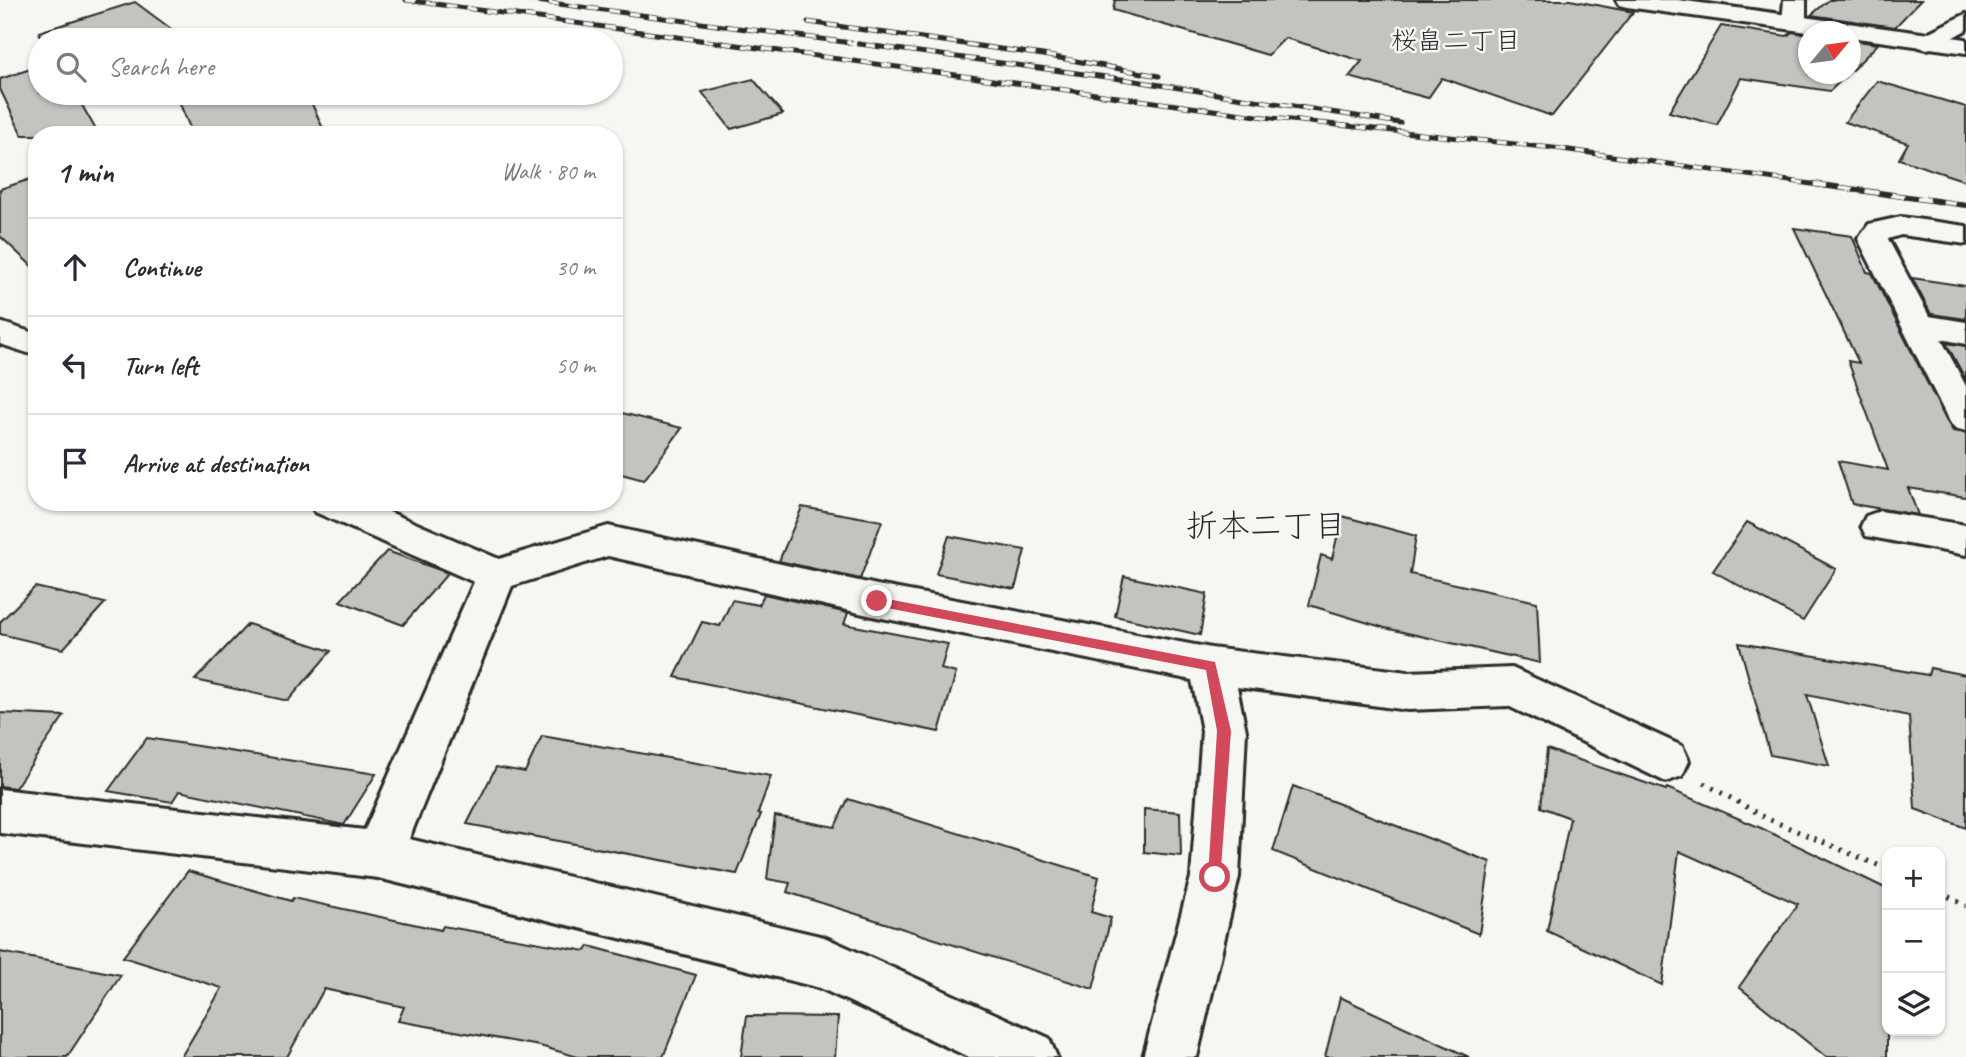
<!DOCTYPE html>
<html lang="en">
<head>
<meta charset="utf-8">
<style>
	:root { --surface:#fff; --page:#f2f2f3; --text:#2b2b33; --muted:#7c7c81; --line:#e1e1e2 }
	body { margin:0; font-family:Caveat,"Klee One",sans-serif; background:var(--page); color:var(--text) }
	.controls { position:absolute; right:21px; bottom:21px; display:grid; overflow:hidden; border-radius:14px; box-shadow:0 2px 5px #0004 }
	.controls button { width:63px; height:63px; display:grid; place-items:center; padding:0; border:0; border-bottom:2px solid var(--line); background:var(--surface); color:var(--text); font:35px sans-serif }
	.compass { position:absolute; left:1798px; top:21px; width:63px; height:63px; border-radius:50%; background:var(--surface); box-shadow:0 2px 5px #0004; rotate:61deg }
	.stop { position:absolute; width:21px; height:21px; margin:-16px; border:5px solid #d1495b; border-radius:50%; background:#fff }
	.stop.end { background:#d1495b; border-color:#fff; box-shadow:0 2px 7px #0008 }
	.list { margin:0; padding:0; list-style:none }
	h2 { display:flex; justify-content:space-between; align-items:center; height:91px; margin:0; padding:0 28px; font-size:30px }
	h2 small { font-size:23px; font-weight:400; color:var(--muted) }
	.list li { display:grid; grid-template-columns:46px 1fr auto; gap:21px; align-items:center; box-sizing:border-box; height:98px; padding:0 28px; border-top:2px solid var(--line) }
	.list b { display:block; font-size:26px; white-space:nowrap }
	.list em { font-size:23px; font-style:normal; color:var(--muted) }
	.icon { flex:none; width:38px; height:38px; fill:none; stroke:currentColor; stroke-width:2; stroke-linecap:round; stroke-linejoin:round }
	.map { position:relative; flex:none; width:1966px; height:1057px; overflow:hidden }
	.search { position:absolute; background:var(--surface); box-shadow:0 2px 5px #0004; left:28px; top:28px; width:595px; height:77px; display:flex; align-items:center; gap:18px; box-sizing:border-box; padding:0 24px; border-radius:38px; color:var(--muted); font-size:26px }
	.panel { position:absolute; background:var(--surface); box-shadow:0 2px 5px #0004; left:28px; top:126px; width:595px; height:385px; border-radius:28px }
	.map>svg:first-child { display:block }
	.building { fill:#c3c3c0; stroke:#2b2b2b; stroke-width:2 }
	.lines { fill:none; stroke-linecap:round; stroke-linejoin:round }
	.street-casing { stroke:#2b2b2b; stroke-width:6 }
	.secondary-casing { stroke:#2b2b2b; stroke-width:6 }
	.path { stroke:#2b2b2b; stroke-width:5; stroke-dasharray:2.5 7; stroke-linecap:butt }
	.street { fill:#f6f6f2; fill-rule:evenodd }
	.secondary { fill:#f6f6f2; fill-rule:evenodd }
	.rail-far1-casing { stroke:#2b2b2b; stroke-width:5 }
	.rail-casing { stroke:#2b2b2b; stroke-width:6 }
	.rail-far1 { stroke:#f6f6f2; stroke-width:3.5; stroke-dasharray:10; stroke-linecap:butt }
	.rail { stroke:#f6f6f2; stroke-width:4.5; stroke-dasharray:13; stroke-linecap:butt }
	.route { fill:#d1495b }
	.labels { text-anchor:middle; stroke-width:5; stroke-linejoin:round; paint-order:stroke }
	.far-neighbourhood-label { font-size:26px; fill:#2b2b2b; stroke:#f6f6f2 }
	.neighbourhood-label { font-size:32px; fill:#2b2b2b; stroke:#f6f6f2 }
</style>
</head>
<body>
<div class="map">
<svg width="1966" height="1057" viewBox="0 0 1966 1057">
	<rect width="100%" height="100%" fill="#f6f6f2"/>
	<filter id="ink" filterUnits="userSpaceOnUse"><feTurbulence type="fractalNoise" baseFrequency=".0143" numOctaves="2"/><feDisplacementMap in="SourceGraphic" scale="14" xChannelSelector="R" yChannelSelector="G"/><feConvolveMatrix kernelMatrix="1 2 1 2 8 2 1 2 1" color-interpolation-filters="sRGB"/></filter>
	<g filter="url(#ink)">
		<path class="building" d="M1115,0h455l63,12 -81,104 -110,-38 -14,20 -79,-21 13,-16 -77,-23 -17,17 -155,-45z
			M1829,0h92l-26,27 -84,-12z
			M135,2l51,38h-145l-2,-8z
			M1721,26l66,10 5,-4 17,3v39h39l-18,17 -89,-13 -24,47 -48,-13z
			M1851,40l27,4 -27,27z
			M40,66v27h35l24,42h-77l-22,-46v-10z
			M753,79l30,35 -52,15 -29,-37z
			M1877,81l89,26v74l-67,-22 9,-16 -63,-21z
			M193,93h114l19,42h-133l-16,-38z
			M37,177v94l-37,-35v-47z
			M1794,228l58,8 15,36 5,1 74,147 7,11 13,2v64l-58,-9 10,27 -66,-11 -14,-43 50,9 -40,-109 11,2z
			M1912,278l54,8v33l-35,-5z
			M1946,343l20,3v34z
			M614,411l68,17 -38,52 -30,-8z
			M802,507l80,14 -22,58 -81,-18z
			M1342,516l74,20 -6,38 127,28 3,61 -155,-35 -76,-23 12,-50 11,4z
			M1747,522l89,47 -33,52 -90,-50z
			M949,536l76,14 -10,39 -79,-15z
			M387,551l61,22 -45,52 -63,-24z
			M1124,576l83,18 -7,41 -85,-19z
			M35,587l70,16 -42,46 -63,-15v-12z
			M764,594l84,19 -4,11 104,20 -7,25 15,4 -17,59 -264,-55 27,-55 18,4 12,-26 27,5z
			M248,624l83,27 -43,50 -93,-21z
			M1739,643l189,32 2,-7 36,7v153l-51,-19 -6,-93 -102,-21 22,71 -59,-11z
			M0,713l64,3 -49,72 -15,-2z
			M542,736l229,40 -13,37 3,1 -24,60 -270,-50 29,-57 29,5z
			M147,738l229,36 -32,51 -165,-34 -7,11 -64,-11z
			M1547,749l119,41 1,-2 94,40 126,61v168h-61l-87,-70 59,-83 -119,-53 -17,134 -115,-54 23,-113 -29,-11z
			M1293,786l197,76 -11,72 -206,-83z
			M848,799l251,78 -8,35 20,6 -18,71 -306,-97 3,-9 -23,-4 8,-63 60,11z
			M1144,809l36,3 1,44 -37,-4z
			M188,871l103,30 2,-3 148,32 2,-4 143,25 3,-5 107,29 -33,82h-85l-38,-11 -142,-25 6,-14 -80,-18 -37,68h-106l41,-69 -99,-31z
			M0,952l121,23 -54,82h-67z
			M1340,997l129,60h-144z
			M747,1016l91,1 -3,40h-94z"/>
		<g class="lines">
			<defs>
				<path id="street" d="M1784,0h22v23l-4,5h-16l-4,-5z
					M1966,14v16l-31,17 -8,2 -8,-2 -4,-5 4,-5z
					M1901,217l65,9v18l-65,-9 -13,4 41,77 37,6v22l-25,-5 25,47v45l-12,-3 -6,-9 -90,-180 11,-15z
					M0,322l37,12v22l-37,-12z
					M309,502h57l133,57 109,-33 269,59 334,63 197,24 104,-4 170,78 7,15 -7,15 -16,6 -158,-76 -100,4 -171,-23 9,44 -7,146 -42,180h-54l48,-180 11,-146 -10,-51 -315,-63 -269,-61 -96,30 -103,253 415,98 225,101 8,19h-88l-149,-69 -442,-110 -378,-45v-44l365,41 109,-248 -159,-70z
					M1880,511l86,14v30l-100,-19 -5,-10 5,-10z"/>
				<path id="secondary" d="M1616,0h62l288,39v14l-116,-16v-5h-42l-181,-25 -8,-2z"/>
			</defs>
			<use href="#street" class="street-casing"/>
			<use href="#secondary" class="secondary-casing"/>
			<path class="path" d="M1704,783l64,36 119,50
				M1940,892l26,14"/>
			<use href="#street" class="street"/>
			<use href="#secondary" class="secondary"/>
			<defs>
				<path id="rail-far1" d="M406,0l866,118 290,31 264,37
					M529,0l600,80 271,43
					M808,22l235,33 116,21"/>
				<path id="rail" d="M1814,184l152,21"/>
			</defs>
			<use href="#rail-far1" class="rail-far1-casing"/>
			<use href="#rail" class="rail-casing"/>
			<use href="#rail-far1" class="rail-far1"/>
			<use href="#rail" class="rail"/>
		</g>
	</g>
	<path class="route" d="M877,597l338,65 16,69 -11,151 -5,2 -7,-7 9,-146 -11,-61 -329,-64 -6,-5z"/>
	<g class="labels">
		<g class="far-neighbourhood-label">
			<text x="1456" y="49">桜畠二丁目</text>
		</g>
		<g class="neighbourhood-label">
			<text x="1266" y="536">折本二丁目</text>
		</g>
	</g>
</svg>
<div class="controls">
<button>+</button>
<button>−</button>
<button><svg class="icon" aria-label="layers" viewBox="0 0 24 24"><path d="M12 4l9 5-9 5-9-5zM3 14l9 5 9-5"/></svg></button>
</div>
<svg class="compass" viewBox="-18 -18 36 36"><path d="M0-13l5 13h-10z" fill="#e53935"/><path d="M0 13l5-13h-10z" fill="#7c7c81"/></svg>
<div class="stop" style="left:1215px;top:877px"></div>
<div class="stop end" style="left:877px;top:601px"></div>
<div class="search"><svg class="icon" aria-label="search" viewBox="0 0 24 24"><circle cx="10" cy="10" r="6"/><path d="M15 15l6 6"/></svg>Search here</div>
<section class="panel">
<h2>1 min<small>Walk · 80 m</small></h2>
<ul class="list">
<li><svg class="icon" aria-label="ahead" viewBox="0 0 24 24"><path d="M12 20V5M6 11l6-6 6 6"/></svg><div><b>Continue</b></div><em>30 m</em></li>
<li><svg class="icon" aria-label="left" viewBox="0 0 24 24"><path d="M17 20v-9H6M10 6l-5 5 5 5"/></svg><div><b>Turn left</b></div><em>50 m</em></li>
<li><svg class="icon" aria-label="arrive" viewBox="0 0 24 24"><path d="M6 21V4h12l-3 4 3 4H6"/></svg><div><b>Arrive at destination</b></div></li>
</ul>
</section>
</div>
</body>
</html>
